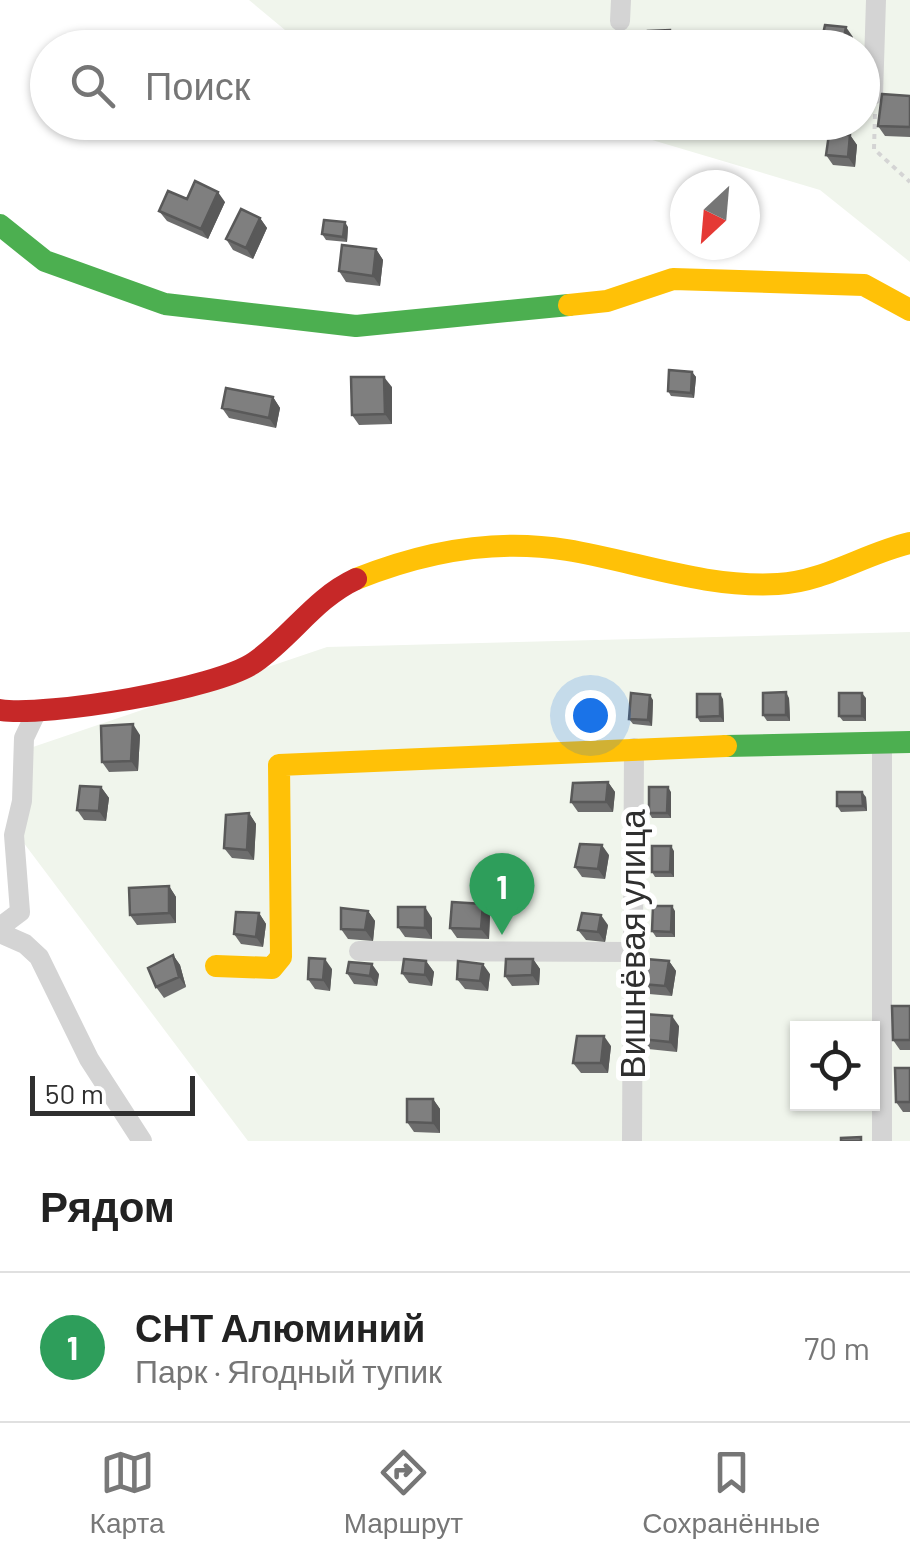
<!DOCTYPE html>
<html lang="ru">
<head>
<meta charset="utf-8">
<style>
	:root { --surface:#fff; --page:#f2f2f2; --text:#222; --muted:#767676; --line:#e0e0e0; --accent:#787878 }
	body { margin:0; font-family:Barlow,sans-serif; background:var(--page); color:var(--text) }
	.controls { position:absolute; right:30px; bottom:30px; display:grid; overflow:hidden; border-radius:0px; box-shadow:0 2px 8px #0004 }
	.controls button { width:90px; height:90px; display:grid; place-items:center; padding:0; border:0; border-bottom:2px solid var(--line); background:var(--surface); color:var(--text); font:50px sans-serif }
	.compass { position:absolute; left:670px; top:170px; width:90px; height:90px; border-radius:50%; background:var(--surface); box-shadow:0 2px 8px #0004; rotate:206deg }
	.scale { position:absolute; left:30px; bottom:25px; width:165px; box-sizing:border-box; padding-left:10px; border:5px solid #2f2f2f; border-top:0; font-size:28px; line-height:35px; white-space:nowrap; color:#2f2f2f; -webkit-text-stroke:8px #fff; paint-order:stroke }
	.you { position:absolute; left:590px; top:715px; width:35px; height:35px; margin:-25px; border:8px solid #fff; border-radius:50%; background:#1a73e8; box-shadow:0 0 0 15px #1a73e833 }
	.badge { display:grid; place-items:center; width:65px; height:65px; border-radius:50%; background:var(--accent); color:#fff; font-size:32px; font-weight:700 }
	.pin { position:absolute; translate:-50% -82px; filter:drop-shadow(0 2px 5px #0008) }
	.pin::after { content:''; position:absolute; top:52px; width:35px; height:30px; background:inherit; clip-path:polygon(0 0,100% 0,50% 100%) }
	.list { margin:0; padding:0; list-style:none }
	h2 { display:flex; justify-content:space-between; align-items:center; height:130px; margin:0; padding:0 40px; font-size:42px }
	h2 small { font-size:32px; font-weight:400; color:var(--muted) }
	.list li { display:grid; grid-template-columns:65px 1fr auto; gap:30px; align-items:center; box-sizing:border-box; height:150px; padding:0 40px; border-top:2px solid var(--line) }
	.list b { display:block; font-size:38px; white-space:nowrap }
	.list p { margin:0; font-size:32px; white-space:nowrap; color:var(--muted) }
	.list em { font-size:32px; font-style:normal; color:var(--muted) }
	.icon { flex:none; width:55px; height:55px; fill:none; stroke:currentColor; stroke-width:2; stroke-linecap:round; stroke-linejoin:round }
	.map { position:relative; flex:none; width:910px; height:1141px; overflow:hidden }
	.search { position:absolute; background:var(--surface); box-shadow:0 2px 8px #0004; left:30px; right:30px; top:30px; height:110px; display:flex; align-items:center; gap:25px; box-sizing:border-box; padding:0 35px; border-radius:55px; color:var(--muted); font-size:38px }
	.sheet { height:280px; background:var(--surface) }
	nav { display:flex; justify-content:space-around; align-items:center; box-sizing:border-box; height:140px; border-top:2px solid var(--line); background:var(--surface); font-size:28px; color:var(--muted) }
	nav a { display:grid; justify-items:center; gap:5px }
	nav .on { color:var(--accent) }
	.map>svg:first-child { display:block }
	.green { fill:#f0f5ec; fill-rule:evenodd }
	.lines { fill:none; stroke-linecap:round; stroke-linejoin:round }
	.path { stroke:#d4d4d4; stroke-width:4; stroke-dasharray:5 5; stroke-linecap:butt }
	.street { stroke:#d4d4d4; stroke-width:20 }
	.fast { stroke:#4caf50; stroke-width:22 }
	.slow { stroke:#ffc107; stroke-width:22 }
	.jam { stroke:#c62828; stroke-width:22 }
	.wall { fill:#6d6d6d }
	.shaded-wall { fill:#595959 }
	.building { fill:#7f7f7f; stroke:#595959; stroke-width:2.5 }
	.labels { text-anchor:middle; stroke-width:10; stroke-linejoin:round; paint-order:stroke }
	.street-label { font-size:35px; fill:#2f2f2f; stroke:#fff }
</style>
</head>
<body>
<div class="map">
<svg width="910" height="1141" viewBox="0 0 910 1141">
	<rect width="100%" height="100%" fill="#fff"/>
	<path class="green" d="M249,0h661v262l-90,-72 -225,-67 267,-1v-74l-518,-1 -59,-17z
		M910,632v509h-662l-225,-299 7,-94 297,-101zM798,1028h74v76h-74z"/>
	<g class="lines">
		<path class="path" d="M875,114l-1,35 36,33"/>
		<path class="street" d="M620,21l1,-21
			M873,95l3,-95
			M882,743v398
			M0,927l20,-15 -6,-77 8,-34 2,-63 10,-21
			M0,933l25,11 14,13 50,102 53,82
			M359,951l273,1
			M632,1141l2,-393"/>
		<path class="fast" d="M0,225l45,36 120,43 191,22 213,-21
			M726,746l184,-4"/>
		<path class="slow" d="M569,305l38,-4 66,-22 191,6 46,25
			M356,579c67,-27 139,-41 211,-29 72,12 137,38 211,34 46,-2 88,-31 132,-41
			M216,966l56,2 9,-11 -2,-192 447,-19"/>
		<path class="jam" d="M0,710c46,7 217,-21 255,-48 37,-26 60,-64 101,-83"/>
	</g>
	<path class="wall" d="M910,96v41l-25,-1 -7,-10z
		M850,135l7,10 -2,22 -22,-2 -7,-10z
		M187,199l38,3 -17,37 -41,-18 -8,-10z
		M260,218l7,10 -14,31 -20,-9 -7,-11z
		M348,227l-1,15 -21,-2 -4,-6z
		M376,249l7,11 -3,26 -34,-4 -7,-11z
		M692,372l4,5 -2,21 -23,-2 -3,-5z
		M392,387v37l-33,1 -7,-10z
		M273,397l7,11 -4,20 -47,-10 -7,-10z
		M789,698l1,23h-23l-4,-6z
		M866,698v23h-23l-4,-5z
		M723,699l1,23h-24l-3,-5z
		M653,700l-1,26 -19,-2 -4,-5z
		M140,735l-2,36 -29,1 -7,-10z
		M608,782l7,10 -2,20h-35l-7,-10z
		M101,787l8,11 -3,23 -22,-1 -7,-10z
		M671,792v26h-19l-3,-5z
		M866,797l1,14 -26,1 -4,-6z
		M249,813l7,11 -2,36 -22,-2 -8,-10z
		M674,851v26h-19l-3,-5z
		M609,855l-4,24 -23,-2 -7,-10z
		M169,886l7,11v26l-39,2 -7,-10z
		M368,911l7,10 -2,20 -25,-2 -7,-10z
		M675,911v26h-19l-4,-6z
		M259,913l7,11 -3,23 -22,-3 -7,-10z
		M490,914l-1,25 -32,-1 -7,-10z
		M432,918v21l-27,-2 -7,-10z
		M608,925l-3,17 -19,-2 -8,-10z
		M173,955l7,10 6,22 -22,11 -8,-11z
		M533,959l7,10 -1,16 -27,1 -7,-10z
		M426,961l8,11 -2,14 -23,-3 -7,-10z
		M669,961l7,10 -4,25 -23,-2 -7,-10z
		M332,969l-2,22 -15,-2 -7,-10z
		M347,973l32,1 -2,12 -23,-2z
		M490,974l-2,17 -23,-2 -8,-10z
		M910,1006v44h-10l-7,-10z
		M679,1026l-2,26 -29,-3 -7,-10z
		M611,1046l-3,27h-27l-8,-10z
		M910,1068v44h-7l-7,-10z
		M433,1099l7,10v24l-26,-1 -7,-10z"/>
	<path class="shaded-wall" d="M846,27l7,10 -2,11h-9z
		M670,30l4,5 1,13h-4z
		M850,135l7,10 -2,22 -7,-10z
		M218,192l7,10 -17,37 -7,-10z
		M260,218l7,10 -14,31 -7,-11z
		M345,222l3,5 -1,15 -4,-5z
		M376,249l7,11 -3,26 -7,-10z
		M692,372l4,5 -2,21 -3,-5z
		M384,377l8,10v37l-7,-10z
		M273,397l7,11 -4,20 -7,-10z
		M786,692l3,6 1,23 -4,-6z
		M862,693l4,5v23l-4,-5z
		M720,694l3,5 1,23 -4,-6z
		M650,695l3,5 -1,26 -4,-6z
		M133,724l7,11 -2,36 -7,-10z
		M608,782l7,10 -2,20 -7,-10z
		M101,787l8,11 -3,23 -7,-10z
		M668,787l3,5v26l-4,-5z
		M862,792l4,5 1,14 -4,-5z
		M249,813l7,11 -2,36 -7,-10z
		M602,845l7,10 -4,24 -7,-10z
		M671,846l3,5v26l-4,-5z
		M169,886l7,11v26l-7,-10z
		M483,904l7,10 -1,25 -8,-10z
		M672,906l3,5v26l-4,-5z
		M425,907l7,11v21l-7,-11z
		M368,911l7,10 -2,20 -8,-11z
		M259,913l7,11 -3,23 -7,-10z
		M601,915l7,10 -3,17 -7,-10z
		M173,955l7,10 6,22 -7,-10z
		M325,959l7,10 -2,22 -7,-11z
		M533,959l7,10 -1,16 -7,-10z
		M426,961l8,11 -2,14 -7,-11z
		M669,961l7,10 -4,25 -7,-10z
		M372,964l7,10 -2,12 -7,-10z
		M483,964l7,10 -2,17 -8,-10z
		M672,1016l7,10 -2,26 -7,-10z
		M604,1036l7,10 -3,27 -7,-10z
		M433,1099l7,10v24l-7,-10z"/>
	<path class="building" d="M825,25l21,2 -4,21h-22z
		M670,30l1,18h-22l-1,-17z
		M882,94l28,2v31l-32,-1z
		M829,134l21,1 -2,22 -22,-2z
		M195,181l23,11 -17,37 -42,-18 9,-20 19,8z
		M241,209l19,9 -14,30 -20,-9z
		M324,220l21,2 -2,15 -21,-3z
		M342,245l34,4 -3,27 -34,-5z
		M669,370l23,2 -1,21 -23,-2z
		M351,377h33l1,37 -33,1z
		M226,388l47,9 -4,21 -47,-10z
		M786,692v23h-23v-22z
		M631,693l19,2 -2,25 -19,-1z
		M839,693h23v23h-23z
		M697,694h23v22l-23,1z
		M133,724l-2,37 -29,1 -1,-36z
		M608,782l-2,20h-35l2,-19z
		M80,786l21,1 -2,24 -22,-1z
		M649,787h19l-1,26h-18z
		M837,792h25l1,14h-26z
		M249,813l-2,37 -23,-2 2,-33z
		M580,844l22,1 -4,24 -23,-2z
		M652,846h19l-1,26h-18z
		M169,886v27l-39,2 -1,-27z
		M452,902l31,2 -2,25 -31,-1z
		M653,906h19l-1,26 -19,-1z
		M398,907h27v21l-27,-1z
		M341,908l27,3 -3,19 -24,-1z
		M236,912l23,1 -3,24 -22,-3z
		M582,913l19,2 -3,17 -20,-2z
		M173,955l6,22 -23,10 -8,-19z
		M309,958l16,1 -2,21 -15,-1z
		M404,959l22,2 -1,14 -23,-2z
		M506,959h27l-1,16 -27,1z
		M646,959l23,2 -4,25 -23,-2z
		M458,961l25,3 -3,17 -23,-2z
		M349,962l23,2 -2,12 -23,-3z
		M892,1006h18v34h-17z
		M643,1014l29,2 -2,26 -29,-3z
		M577,1036h27l-3,27h-28z
		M895,1068h15v34h-14z
		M407,1099h26v24l-26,-1z
		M861,1137v4h-20v-3z"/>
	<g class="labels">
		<g class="street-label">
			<text transform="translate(633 944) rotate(-90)" y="12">Вишнёвая улица</text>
		</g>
	</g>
</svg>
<div class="controls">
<button><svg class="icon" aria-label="locate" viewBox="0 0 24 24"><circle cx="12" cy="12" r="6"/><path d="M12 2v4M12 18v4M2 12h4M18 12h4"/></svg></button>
</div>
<svg class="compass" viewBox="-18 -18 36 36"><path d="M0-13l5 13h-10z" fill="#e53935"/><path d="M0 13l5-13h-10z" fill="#767676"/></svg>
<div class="scale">50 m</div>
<div class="you"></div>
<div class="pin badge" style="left:502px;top:935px;background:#2e9e5b">1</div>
<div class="search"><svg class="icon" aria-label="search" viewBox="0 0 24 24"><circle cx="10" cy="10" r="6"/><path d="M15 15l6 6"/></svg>Поиск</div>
</div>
<section class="sheet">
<h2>Рядом<small></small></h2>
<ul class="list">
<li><span class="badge" style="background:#2e9e5b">1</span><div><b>СНТ Алюминий</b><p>Парк · Ягодный тупик</p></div><em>70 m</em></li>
</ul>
</section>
<nav>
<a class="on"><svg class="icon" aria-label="map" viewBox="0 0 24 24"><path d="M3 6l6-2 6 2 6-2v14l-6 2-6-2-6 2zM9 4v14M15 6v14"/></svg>Карта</a>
<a><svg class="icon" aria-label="directions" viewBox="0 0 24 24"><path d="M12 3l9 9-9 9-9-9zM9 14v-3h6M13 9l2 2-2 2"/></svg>Маршрут</a>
<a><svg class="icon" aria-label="saved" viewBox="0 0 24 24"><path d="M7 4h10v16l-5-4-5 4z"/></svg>Сохранённые</a>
</nav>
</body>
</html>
